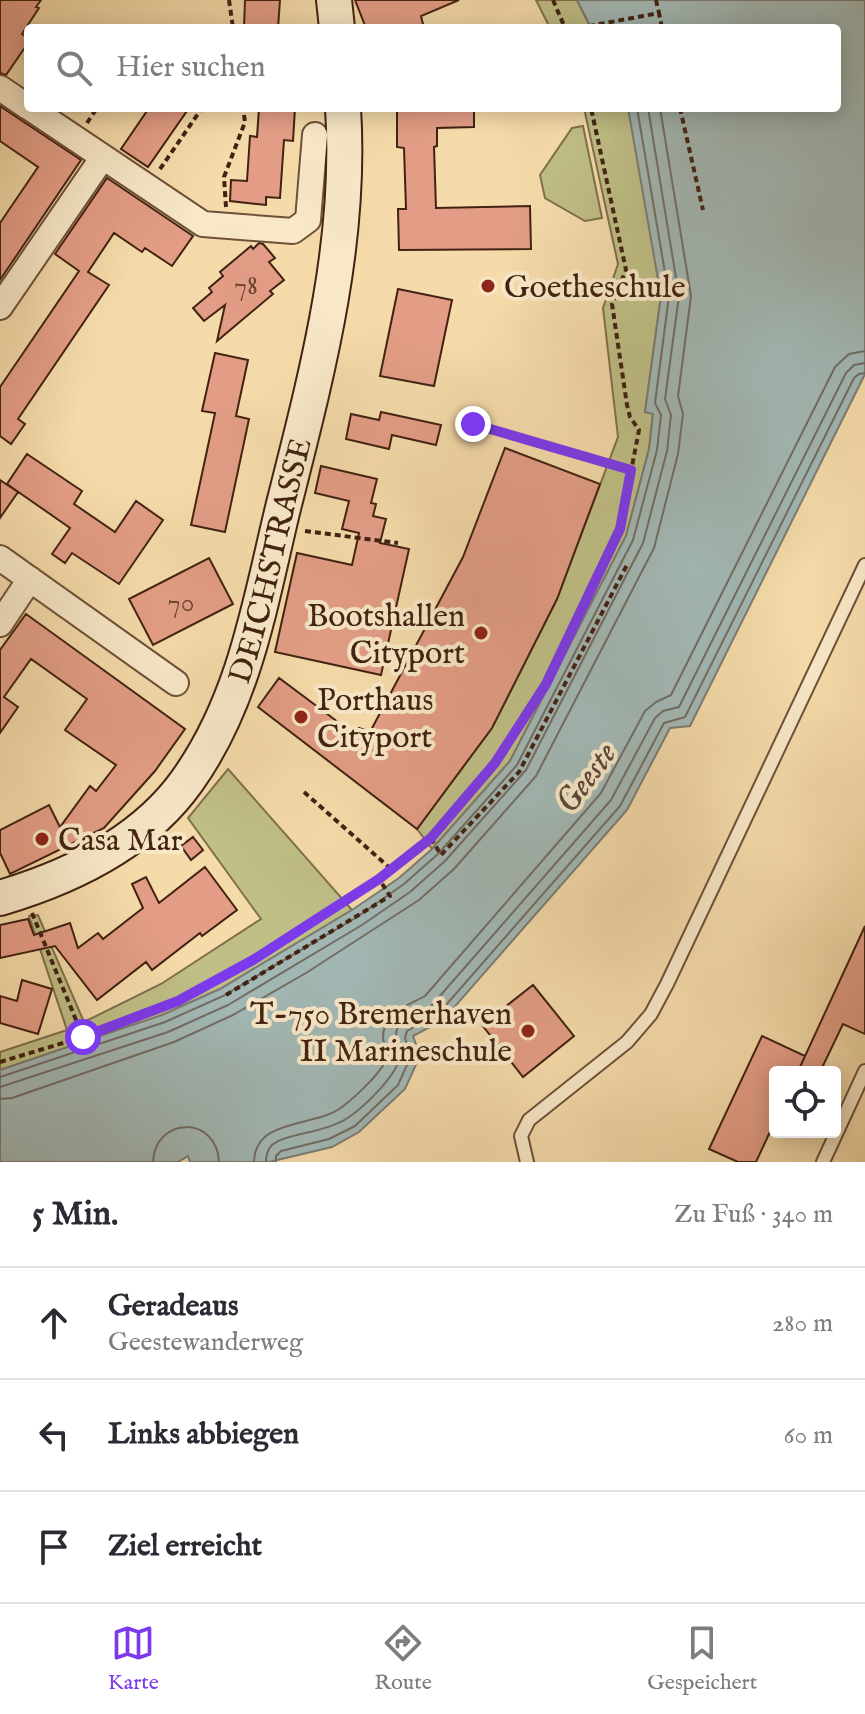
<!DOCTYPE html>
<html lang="de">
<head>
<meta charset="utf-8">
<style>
	:root { --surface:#fff; --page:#f7f7f7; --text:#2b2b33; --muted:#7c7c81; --line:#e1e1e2; --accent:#7c3aed }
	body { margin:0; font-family:"IM FELL English",serif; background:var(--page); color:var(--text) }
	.controls { position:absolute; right:24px; bottom:24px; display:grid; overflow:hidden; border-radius:8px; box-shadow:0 4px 20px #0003 }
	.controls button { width:72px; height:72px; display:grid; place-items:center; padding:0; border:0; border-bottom:2px solid var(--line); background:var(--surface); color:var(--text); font:40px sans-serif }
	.stop { position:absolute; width:24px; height:24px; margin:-18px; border:6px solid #7c3aed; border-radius:50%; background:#fff }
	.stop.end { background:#7c3aed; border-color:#fff; box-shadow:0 2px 8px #0008 }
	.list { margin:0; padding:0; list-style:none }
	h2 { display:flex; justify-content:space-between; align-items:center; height:104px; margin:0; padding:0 32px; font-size:34px }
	h2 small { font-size:26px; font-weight:400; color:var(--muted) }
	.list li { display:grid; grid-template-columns:52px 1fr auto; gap:24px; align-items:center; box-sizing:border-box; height:112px; padding:0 32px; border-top:2px solid var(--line) }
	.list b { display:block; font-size:30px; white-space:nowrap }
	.list p { margin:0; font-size:26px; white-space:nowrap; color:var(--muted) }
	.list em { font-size:26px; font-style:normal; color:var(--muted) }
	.icon { flex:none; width:44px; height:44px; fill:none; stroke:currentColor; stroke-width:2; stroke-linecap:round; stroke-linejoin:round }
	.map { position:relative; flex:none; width:865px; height:1162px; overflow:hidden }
	.search { position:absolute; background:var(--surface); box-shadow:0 4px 20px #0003; left:24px; right:24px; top:24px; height:88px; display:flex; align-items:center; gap:20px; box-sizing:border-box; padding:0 28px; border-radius:8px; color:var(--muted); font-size:30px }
	.sheet { height:440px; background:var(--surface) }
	nav { display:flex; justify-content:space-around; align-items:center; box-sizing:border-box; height:112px; border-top:2px solid var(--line); background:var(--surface); font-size:22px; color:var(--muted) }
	nav a { display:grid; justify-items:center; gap:4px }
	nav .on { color:var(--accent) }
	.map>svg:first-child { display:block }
	.green { fill:#bfbf86; stroke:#80704c; stroke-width:2 }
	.water { fill:#a2b8b5; stroke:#7c7c74; stroke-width:2 }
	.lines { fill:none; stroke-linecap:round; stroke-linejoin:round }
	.shore { stroke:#726d64; stroke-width:2 }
	.building { fill:#e39d86; stroke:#422212; stroke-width:2 }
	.lane-casing { stroke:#6f5038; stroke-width:16 }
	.street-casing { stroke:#6f5038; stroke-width:28 }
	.secondary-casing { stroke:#422212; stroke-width:38 }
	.path { stroke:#422212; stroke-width:4; stroke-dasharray:6 4; stroke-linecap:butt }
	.lane { stroke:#f8e8c8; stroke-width:12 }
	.street { stroke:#f8e8c8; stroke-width:24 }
	.secondary { stroke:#f8e8c8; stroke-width:34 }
	.route { stroke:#7c3aed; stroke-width:10 }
	.poi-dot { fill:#8f2418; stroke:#f8e8c8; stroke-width:3 }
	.labels { text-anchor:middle; stroke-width:8; stroke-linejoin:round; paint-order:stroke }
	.number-label { font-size:28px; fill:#6a412f }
	.poi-label { font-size:32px; fill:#422212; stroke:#f8e8c8; text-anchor:start }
	.street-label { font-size:32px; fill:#422212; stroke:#f8e8c8 }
	.water-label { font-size:34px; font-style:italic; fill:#5a483b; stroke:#f8e8c8 }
</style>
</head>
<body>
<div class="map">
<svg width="865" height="1162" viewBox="0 0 865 1162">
	<rect width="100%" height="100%" fill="#f5dbaa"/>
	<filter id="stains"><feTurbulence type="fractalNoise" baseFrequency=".0025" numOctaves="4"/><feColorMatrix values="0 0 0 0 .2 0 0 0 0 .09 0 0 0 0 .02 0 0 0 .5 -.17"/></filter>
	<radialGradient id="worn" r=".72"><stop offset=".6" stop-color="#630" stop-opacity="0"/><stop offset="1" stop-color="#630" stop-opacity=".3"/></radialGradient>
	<path class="green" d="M536,0h41l14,28h-41z
		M584,108h44l3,6 30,182 -16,116 8,1 -4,36 -23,87 -116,225 -78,88 -15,-20 75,-101 65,-129 61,-162 -15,-129 15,-44z
		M583,126l19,92 -17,3 -40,-23 -5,-23 32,-47z
		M228,769l124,141 -132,79 -57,26 -163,55v-18l67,-22 -38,-114 9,-1 46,107 77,-38 100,-65 -73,-101z"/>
	<path class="water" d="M577,0h288v374l-175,352 -20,2 -43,82 -184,210 -30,16 7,20 -15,33 -46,43 -27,15 -63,15h-79l-2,-6 -10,6h-178v-92l162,-55 58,-26 132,-79 47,-32 33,-29 78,-88 116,-225 23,-87 4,-35 -8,-2 16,-116 -33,-188h209v-80h-246z"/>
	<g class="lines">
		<path class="shore" d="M0,1077l165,-55 58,-26 134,-79 47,-33 34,-30 79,-89 116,-225 24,-90 4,-35 -6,-12 14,-107 -32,-188
			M0,1087l168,-55 60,-27 134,-80 48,-33 35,-31 81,-91 117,-227 24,-92 4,-36 -6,-16 14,-103 -31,-188
			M0,1099l12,-1 162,-56 59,-27 73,-42 113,-73 35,-31 82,-93 118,-228 24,-94 5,-40 -5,-18 13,-100 -31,-188
			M153,1162c2,-46 64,-47 66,0
			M254,1162c1,-45 61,-34 88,-55 12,-9 43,-37 45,-51 1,-6 -4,-13 -4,-19 0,-24 24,-31 42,-41l176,-203 44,-82 11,-9 15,-7 164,-328 14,-13 16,-3
			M266,1162c0,-7 1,-12 6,-17 14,-12 55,-12 77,-28 15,-10 51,-44 51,-63 0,-12 -8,-17 -1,-30l33,-19 179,-205 44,-82 8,-7 16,-4 167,-334 8,-8 11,-2
			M276,1162v-6l5,-5 48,-12 26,-13 43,-41 13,-29 -6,-18 2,-7 32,-18 181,-207 44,-83 21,-6 169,-339 5,-4 6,-1"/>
	</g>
	<path class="building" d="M0,0h41l-5,7 3,1 -17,26 6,4v5l-22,32 -6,-2z
		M245,0h35l-2,28 -34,-1z
		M355,0h104l-38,16 3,12h-58z
		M0,106l81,54 -81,120v-57l38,-56 -38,-26z
		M149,108h40l-41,59 -27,-18z
		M259,108h36l-2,33 -9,-1 -4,58 -14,-1v8l-36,-4 1,-21 16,1 3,-45 7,1z
		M397,108h77v19l-37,1v18l-3,1 2,61 94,-2 1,43 -132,1 -1,-41h8l-2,-61 -7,-1z
		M107,178l86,58 -21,30 -27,-18 -3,4 -28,-19 -26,39 21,13 -91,134 7,5 -14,20 -11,-8v-49l79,-116 -24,-17z
		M259,243l4,1 12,14 -6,4 15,18 -14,11 3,3 -56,47 8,-36 -21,16 -11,-13 19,-16 -3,-4 14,-12 -3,-4 31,-26 2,3z
		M398,289l54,11 -18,86 -54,-10z
		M215,353l33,7 -12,56 13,3 -24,113 -34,-7 24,-112 -13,-2z
		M381,412l60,13 -5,20 -44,-10 -3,14 -43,-10 5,-25 28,6z
		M505,448l95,36 -43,115 -65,129 -75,101 -159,-122 21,-29 75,56 5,-6 11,4 93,-175z
		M27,454l55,37 -8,13 41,28 21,-31 27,19 -44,64 -47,-31 -7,10 -13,-9 18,-26 -63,-44z
		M321,466l56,13 -6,24 5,1 -3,12 13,3 -6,24 29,6 -28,126 -106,-23 22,-99 55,12 7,-32 -17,-4 7,-28 -34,-8z
		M0,480l18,12 -18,26z
		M209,558l24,46 -80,41 -24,-46z
		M26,614l159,115 -30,42 -51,57 -94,46 -10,-21v-23l49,-25 11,22 30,-41 6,5 20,-26 -51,-35 22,-31 -56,-40 -27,38 14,10 -18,26v-83z
		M193,837l10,13 -12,10 -10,-14z
		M205,867l32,43 -35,26 -2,-3 -48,37 -6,-8 -49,38 -42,-54 -55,12v-33l28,-6 6,16 36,-12 8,25 20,-15 5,6 40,-31 -11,-24 14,-7 13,26z
		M865,926v108l-22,-10 -23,48h-8l-12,-5z
		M22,980l30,9 -14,45 -38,-11v-27l17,5z
		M533,985l41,51 -51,41 -41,-52z
		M762,1036l43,20 -7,16h-23v49l-19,41h-18l-29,-13z"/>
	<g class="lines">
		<defs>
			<path id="lane" d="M527,1162l-6,-26 8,-16 98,-78 24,-28 16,-30 198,-419
				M823,1162l42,-91"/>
			<path id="street" d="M0,88l28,19
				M30,108l173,116 90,7 15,-11 7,-85
				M0,307l103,-150
				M0,558l176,125
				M0,624l30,-45"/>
			<g id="secondary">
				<path d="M334,0l3,28"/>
				<path id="s1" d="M0,898c71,-21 143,-55 187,-117 58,-81 73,-178 96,-273 33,-131 69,-263 60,-400"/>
			</g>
		</defs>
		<use href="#lane" class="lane-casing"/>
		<use href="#street" class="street-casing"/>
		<use href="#secondary" class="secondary-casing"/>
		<path class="path" d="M229,0l4,28
			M553,0l12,28
			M656,0l3,13
			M579,28l80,-15 3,15
			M680,108l23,102
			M87,123l10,-15
			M160,169l42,-61
			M226,207l-2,-30 21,-55 -2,-14
			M473,424l158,46
			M305,531l93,12
			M304,792l87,77
			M431,838l10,17 78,-83 109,-209
			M32,913l51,124
			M226,995l164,-99 -11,-17
			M0,1062l83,-25 95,-36 75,-41 92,-59 34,-22 52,-41 64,-75 51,-79 74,-155 19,-99 -9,-13 -3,-12 -15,-101 14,-34 -35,-162"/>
		<use href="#lane" class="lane"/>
		<use href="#street" class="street"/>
		<use href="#secondary" class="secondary"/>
	</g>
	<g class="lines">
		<path class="route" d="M83,1037l95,-36 75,-41 126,-81 52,-41 64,-75 51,-79 74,-155 11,-59 -158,-46"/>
	</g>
	<g class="poi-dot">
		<circle cx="488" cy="286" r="8"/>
		<circle cx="481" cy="633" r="8"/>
		<circle cx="301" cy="717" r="8"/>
		<circle cx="42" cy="839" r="8"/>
		<circle cx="528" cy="1031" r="8"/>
	</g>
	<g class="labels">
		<g class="number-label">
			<text x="246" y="294">78</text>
			<text x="181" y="611">70</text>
		</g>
		<g class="poi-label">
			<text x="504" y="297">Goetheschule</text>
			<text x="465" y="626" text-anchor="end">Bootshallen<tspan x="465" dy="37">Cityport</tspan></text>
			<text x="317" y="710">Porthaus<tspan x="317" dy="37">Cityport</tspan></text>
			<text x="58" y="850">Casa Mar</text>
			<text x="512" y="1024" text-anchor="end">T-750 Bremerhaven<tspan x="512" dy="37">II Marineschule</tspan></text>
		</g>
		<g class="street-label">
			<text dy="11" stroke="none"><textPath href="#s1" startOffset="462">DEICHSTRASSE</textPath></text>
		</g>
		<g class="water-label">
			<text transform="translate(585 777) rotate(-54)" y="12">Geeste</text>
		</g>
	</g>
	<rect width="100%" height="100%" filter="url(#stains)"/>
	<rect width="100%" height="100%" fill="url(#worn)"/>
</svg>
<div class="controls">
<button><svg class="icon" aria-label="locate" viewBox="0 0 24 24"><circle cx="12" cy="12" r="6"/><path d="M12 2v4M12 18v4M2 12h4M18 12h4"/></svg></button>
</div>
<div class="stop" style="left:83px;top:1037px"></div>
<div class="stop end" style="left:473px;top:424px"></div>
<div class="search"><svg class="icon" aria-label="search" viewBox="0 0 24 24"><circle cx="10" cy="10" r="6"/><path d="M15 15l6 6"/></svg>Hier suchen</div>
</div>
<section class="sheet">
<h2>5 Min.<small>Zu Fuß · 340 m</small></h2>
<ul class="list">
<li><svg class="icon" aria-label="ahead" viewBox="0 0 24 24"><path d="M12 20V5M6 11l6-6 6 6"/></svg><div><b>Geradeaus</b><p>Geestewanderweg</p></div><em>280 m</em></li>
<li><svg class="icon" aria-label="left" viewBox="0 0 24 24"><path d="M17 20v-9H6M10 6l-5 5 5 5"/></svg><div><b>Links abbiegen</b></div><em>60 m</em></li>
<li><svg class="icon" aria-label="arrive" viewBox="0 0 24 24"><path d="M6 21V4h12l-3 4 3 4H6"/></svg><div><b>Ziel erreicht</b></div></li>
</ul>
</section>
<nav>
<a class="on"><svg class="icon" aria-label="map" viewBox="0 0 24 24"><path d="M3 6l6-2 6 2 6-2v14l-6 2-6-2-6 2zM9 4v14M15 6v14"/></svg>Karte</a>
<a><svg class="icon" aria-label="directions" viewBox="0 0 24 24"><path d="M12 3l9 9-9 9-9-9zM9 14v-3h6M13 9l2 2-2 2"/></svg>Route</a>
<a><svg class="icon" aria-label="saved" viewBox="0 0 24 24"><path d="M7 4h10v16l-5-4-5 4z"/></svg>Gespeichert</a>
</nav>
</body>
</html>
